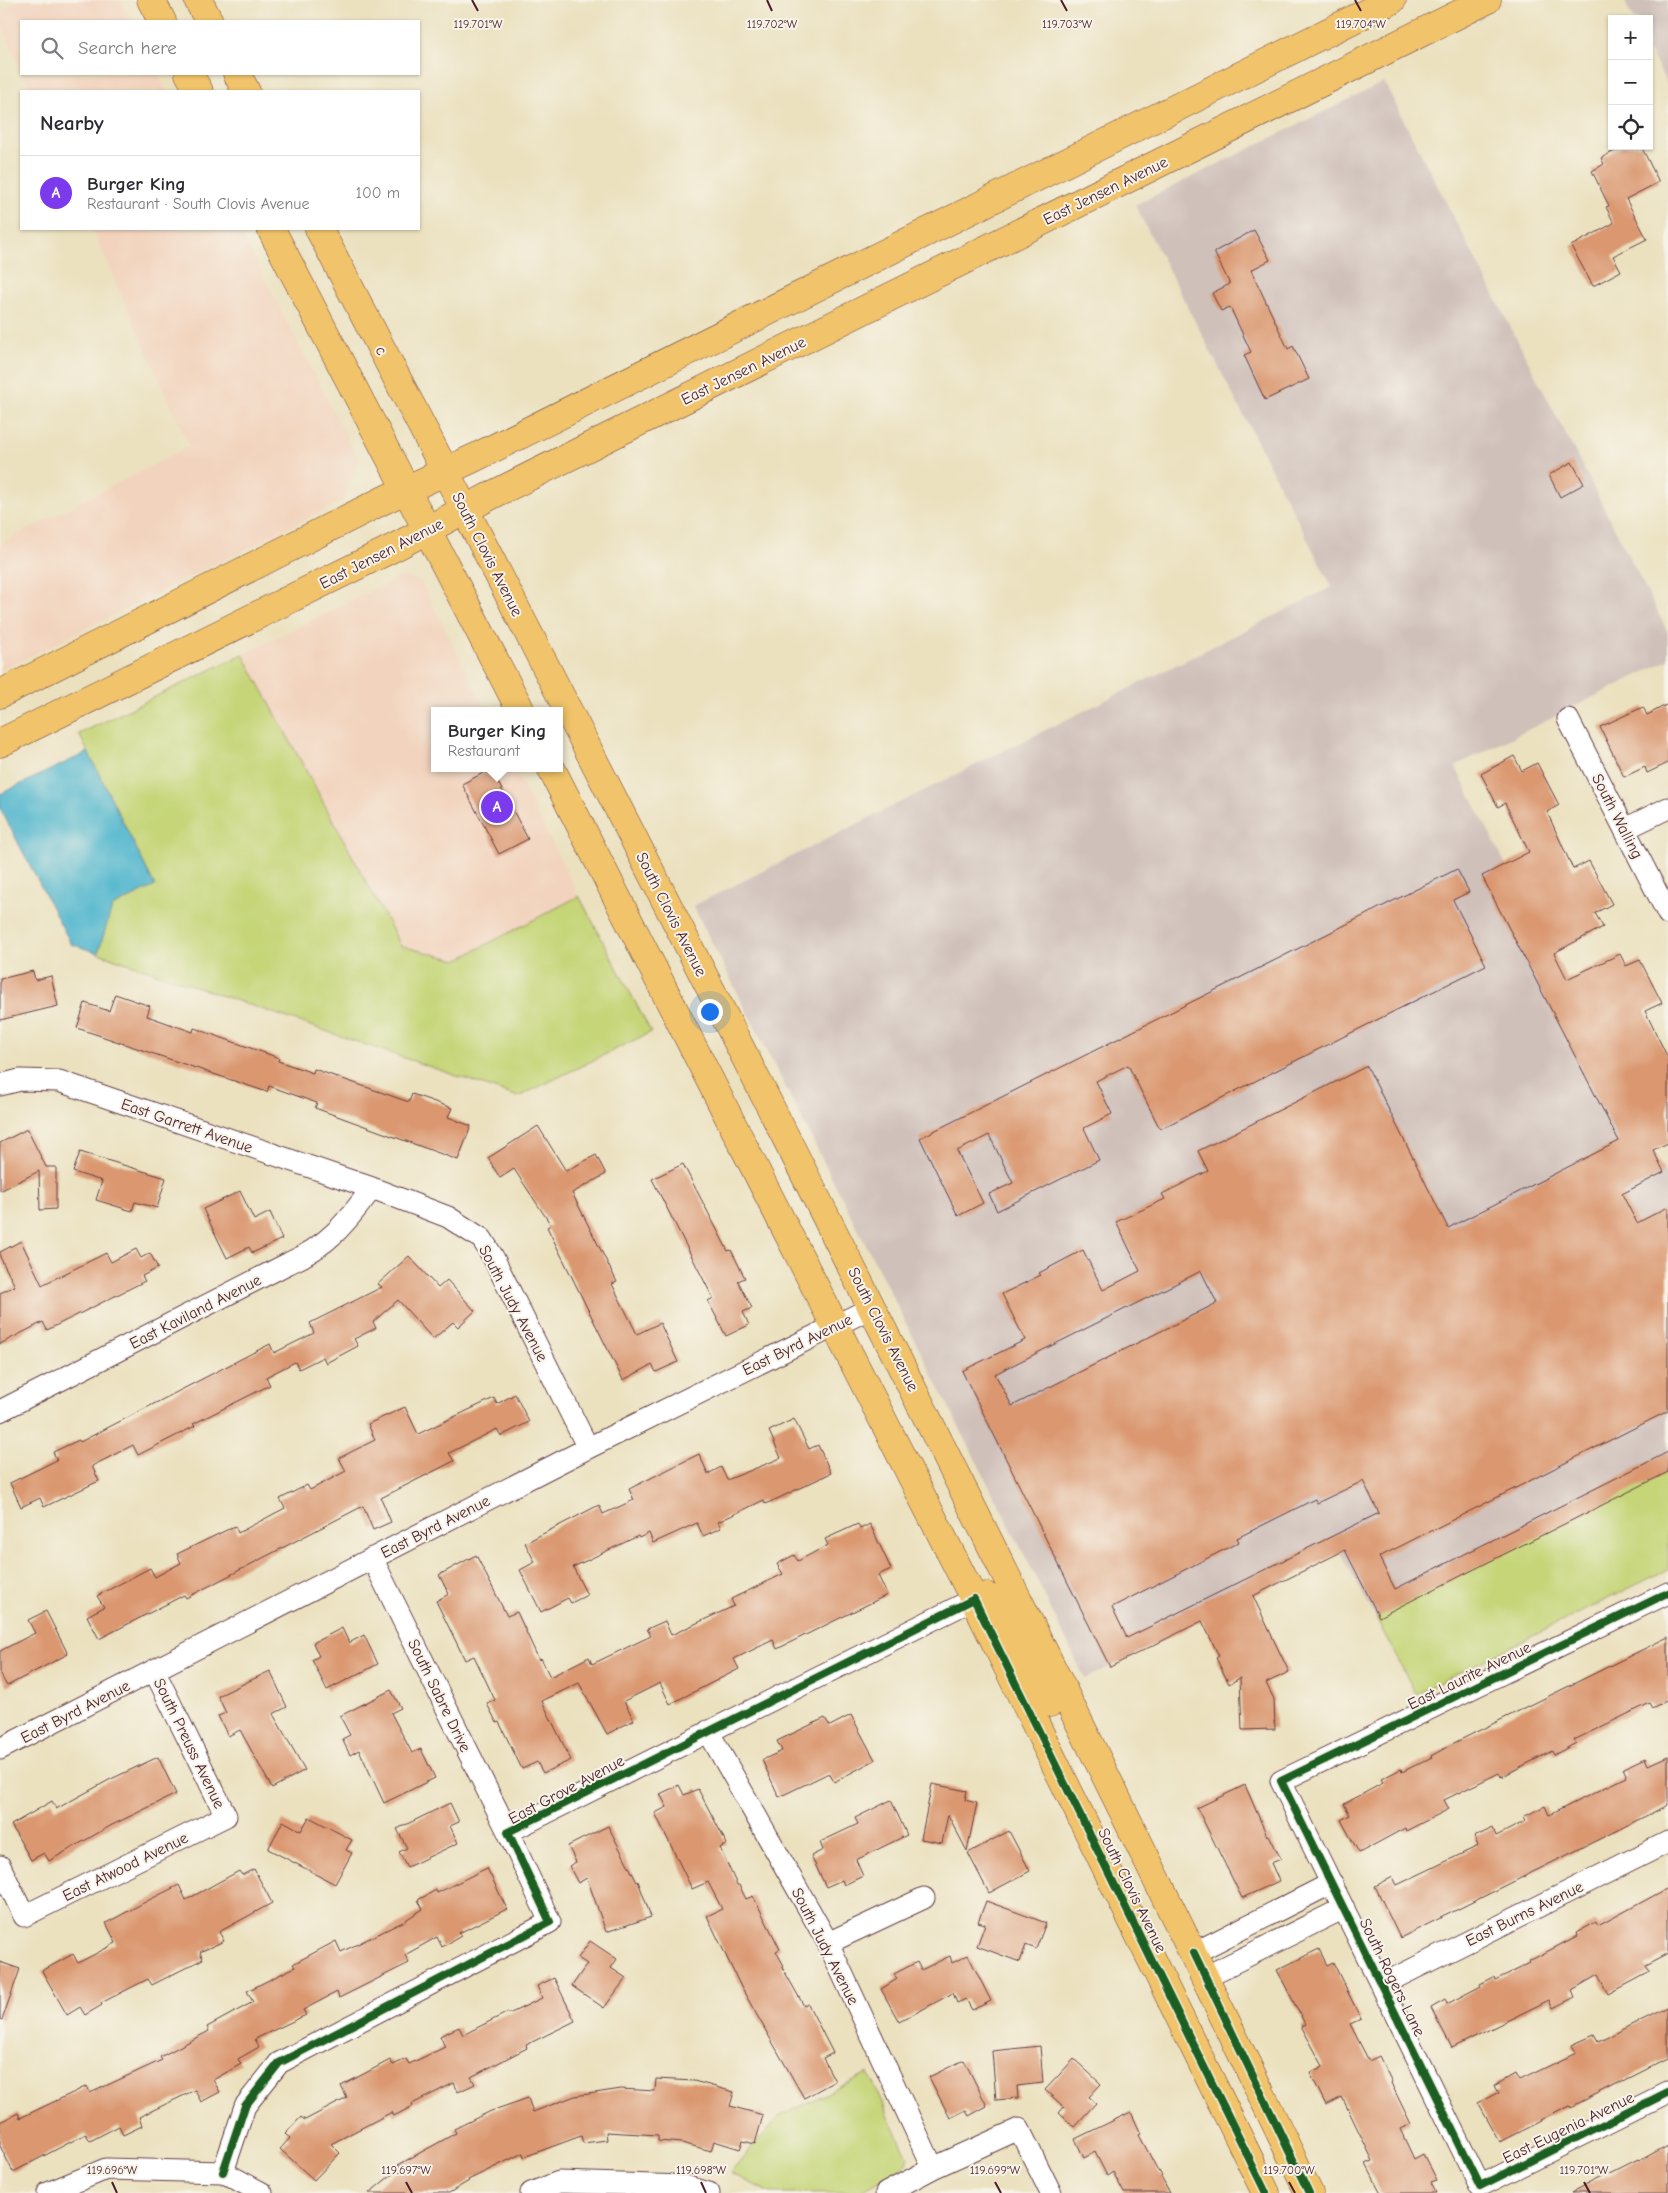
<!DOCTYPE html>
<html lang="en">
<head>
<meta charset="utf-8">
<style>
	:root { --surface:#fff; --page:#f2f2f3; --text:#2b2b33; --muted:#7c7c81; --line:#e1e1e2; --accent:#7c3aed }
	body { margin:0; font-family:"Comic Neue",sans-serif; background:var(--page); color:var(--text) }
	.controls { position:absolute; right:15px; top:15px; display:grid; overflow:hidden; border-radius:0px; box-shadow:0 1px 4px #0004 }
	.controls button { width:45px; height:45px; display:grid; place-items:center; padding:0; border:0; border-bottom:1px solid var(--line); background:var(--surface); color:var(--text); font:25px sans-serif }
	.you { position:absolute; left:709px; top:1011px; width:18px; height:18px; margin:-12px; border:4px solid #fff; border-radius:50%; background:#1a73e8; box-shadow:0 0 0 8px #1a73e833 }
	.badge { display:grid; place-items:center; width:32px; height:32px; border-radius:50%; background:var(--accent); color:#fff; font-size:16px; font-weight:700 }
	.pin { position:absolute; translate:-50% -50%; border:2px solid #fff; box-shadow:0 1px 5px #0006 }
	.popup { position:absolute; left:431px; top:707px; width:132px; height:65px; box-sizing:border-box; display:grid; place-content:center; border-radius:0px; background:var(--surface); filter:drop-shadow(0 1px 4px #0005); font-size:16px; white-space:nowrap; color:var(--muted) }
	.popup b { font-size:19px; color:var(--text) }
	.popup::after { content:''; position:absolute; left:50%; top:100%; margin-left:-10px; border:10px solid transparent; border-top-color:var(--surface) }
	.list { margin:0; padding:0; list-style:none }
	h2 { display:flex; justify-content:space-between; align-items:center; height:65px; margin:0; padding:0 20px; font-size:21px }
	h2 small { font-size:16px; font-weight:400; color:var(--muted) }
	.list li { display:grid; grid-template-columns:32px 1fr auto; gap:15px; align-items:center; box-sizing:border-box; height:75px; padding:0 20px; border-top:1px solid var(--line) }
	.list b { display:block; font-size:19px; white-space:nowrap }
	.list p { margin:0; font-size:16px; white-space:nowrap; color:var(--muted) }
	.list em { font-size:16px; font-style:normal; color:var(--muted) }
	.icon { flex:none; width:28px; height:28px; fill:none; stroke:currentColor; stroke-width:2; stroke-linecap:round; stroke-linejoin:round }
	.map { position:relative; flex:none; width:1668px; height:2193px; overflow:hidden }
	.search { position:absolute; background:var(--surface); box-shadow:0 1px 4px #0004; left:20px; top:20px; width:400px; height:55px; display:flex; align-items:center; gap:12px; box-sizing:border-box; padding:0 18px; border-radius:0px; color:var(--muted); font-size:19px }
	.panel { position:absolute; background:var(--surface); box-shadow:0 1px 4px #0004; left:20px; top:90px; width:400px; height:140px; border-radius:0px }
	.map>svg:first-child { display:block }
	.built { fill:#f2d4be }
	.industrial { fill:#cfc0ba }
	.green { fill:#c5d577; stroke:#887a51 }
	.water { fill:#4fb6cd; stroke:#4c6a7c }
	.building { fill:#da9770; fill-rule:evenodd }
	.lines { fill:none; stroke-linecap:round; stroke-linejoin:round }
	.street-casing { stroke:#623c41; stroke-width:23 }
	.primary-casing { stroke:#623c41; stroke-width:29 }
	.street { stroke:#fff; stroke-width:21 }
	.primary { stroke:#f1c36a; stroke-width:28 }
	.cycleway-casing { stroke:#f7f3e8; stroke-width:11 }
	.cycleway { stroke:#1b5e20; stroke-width:8 }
	.ticks { fill:none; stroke:#4a1f2b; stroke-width:2 }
	.labels { text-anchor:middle; stroke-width:4; stroke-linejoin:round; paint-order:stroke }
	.street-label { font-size:16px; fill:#4a1f2b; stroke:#f7f3e8 }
	.ticks-label { font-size:12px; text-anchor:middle; fill:#4a1f2b; stroke:#f7f3e8; stroke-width:4; stroke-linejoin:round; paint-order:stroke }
</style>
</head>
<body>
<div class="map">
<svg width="1668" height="2193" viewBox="0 0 1668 2193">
	<rect width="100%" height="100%" fill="#f7f3e8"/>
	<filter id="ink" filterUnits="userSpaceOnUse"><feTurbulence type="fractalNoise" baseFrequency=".02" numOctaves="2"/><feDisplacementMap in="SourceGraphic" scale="10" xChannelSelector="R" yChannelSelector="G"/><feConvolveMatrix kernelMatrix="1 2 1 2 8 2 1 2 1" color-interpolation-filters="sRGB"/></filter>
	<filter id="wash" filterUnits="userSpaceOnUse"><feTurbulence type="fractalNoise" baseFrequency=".0096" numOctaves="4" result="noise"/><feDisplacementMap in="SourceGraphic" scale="20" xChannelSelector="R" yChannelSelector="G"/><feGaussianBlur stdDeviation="1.12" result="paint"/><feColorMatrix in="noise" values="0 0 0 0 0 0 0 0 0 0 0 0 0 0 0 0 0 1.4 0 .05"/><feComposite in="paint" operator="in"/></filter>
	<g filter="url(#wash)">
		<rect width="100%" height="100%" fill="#ebe1bf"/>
		<path class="built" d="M20,0h100l11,21h-110v48l-21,-48v-11z
			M23,74h135l9,17h-136z
			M92,229h147l119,230 -15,42 -343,170v-127l189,-98z
			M401,576l20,5 65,130h-52v57h80l65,128 -122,64 -56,-14 -158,-292z"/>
		<path class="industrial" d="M1624,0h44v86l-19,-36v-31h-16z
			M1384,82l284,550v28l-213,106 213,413v291l-292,148 -37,-67 -254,128 -55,-113 -337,-660 639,-319 -197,-382z"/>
		<path class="green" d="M243,654l158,292 56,14 122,-64 72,136 -133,65 -420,-144 14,-46 43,-21 -76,-152z
			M1668,1470v99l-252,125 -40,-76z
			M868,2073l40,84 -3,9 -49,27h-85l-41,-20 50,-57z"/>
		<path class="water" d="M88,752l67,134 -43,21 -14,46 -27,-9 -71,-136v-14z"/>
		<g id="blocks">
			<path class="building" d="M1624,146h17l18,36 -33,17 21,40 -34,17 8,15 -28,15 -22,-40 43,-23 -8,-16 3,-1 -17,-35 12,-7 -3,-6z
				M1254,230l16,30 -19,10 37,79 5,-3 16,33 -44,21 -21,-45 7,-3 -21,-45 -9,4 -9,-18 18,-9 -16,-32z
				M1572,462l12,22 -24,13 -11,-22z
				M1668,704v59l-21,10 -2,-6 -21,10 -24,-50 43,-20 4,8z
				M1514,756l8,15 15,-8 22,42 -12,7 26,57 16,-8 23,43 -17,9 8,14 -49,26 13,26 53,-25 6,12 14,-6 22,43 -17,8 23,47v85l-15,7 11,22 -42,22 15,29 31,-16v204l-289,146 16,32 273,-137v20l-289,145 -34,-67 -92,46 36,76 -23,11 8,16 1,30 -33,1 -2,-52 -11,6 -13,-26 3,-2 -17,-35 -92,46 -148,-296 63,-31 -23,-46 39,-19 -2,-2 44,-23 20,40 37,-19 -24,-49 49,-23 -3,-5 46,-23 -10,-20 169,-85 81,162 171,-87 -137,-265 47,-24 -24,-49 -7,4 -17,-33zM1201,1271l16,32 -205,103 -17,-32zM1363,1481l16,32 -252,125 -15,-31 127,-65 -2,-4 78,-39 2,4z
				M491,769l37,70 -29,15 -37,-70z
				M1457,869l12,23 -16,8 33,65 -326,164 -32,-64 -32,16 16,33 -28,14 15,32 -102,51 -8,-17 24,-11 -24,-48 -32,16 26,52 -25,13 -38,-78z
				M33,971l2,9 16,-4 7,30 -58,14v-41z
				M115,994l35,12 -3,10 46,16 1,-4 85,30 -1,3 35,12 1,-4 95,33 3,-8 40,14 -4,9 23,9 -13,34 -143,-52 2,-5 -48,-17 -2,6 -190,-64 8,-25 24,8z
				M538,1126l28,45 30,-16 10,19 -34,19 45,89 -5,2 25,50 23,-11 18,39 -22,10 -4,-7 -29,15 -76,-153 4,-2 -37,-56 -14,9 -12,-20z
				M27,1129l19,38h10v42l-16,1 -1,-39 -39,20v-48z
				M80,1152l86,26 -9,30 -22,-6 -3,9 -36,-11 6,-19 -29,-9z
				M683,1164l45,87 3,-1 14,28 -7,3 14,27 -9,4 6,13 -23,11 -18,-35 5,-3 -61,-119z
				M240,1191l14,29 16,-8 12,27 -30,14 -3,-6 -22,11 -24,-49z
				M21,1241l21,44 64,-32 5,9 25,-13 5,9 9,-5 8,15 -16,8 3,5 -98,49 -4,-8 -43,22v-51l15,-7 -15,-29v-5z
				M409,1256l29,32 9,-8 28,31 -17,16 -5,-5 -20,17 -35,-39 -25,22 3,6 -22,11 4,7 -32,17 -3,-6 -24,12 -4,-7 -29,15 4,8 -77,39 2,2 -57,29 -5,-10 -41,21 7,15 -55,26 -4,-9 -19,9 -11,-24 47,-23 -4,-8 26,-12 1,2 190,-98 4,9 40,-20 -4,-10 72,-36 -4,-3z
				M515,1394l14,28 -28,14 -4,-7 -48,24 5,8 -73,37 10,24 -18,8 -10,-24 -177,92 -2,-3 -85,44 -12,-23 17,-9 -7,-11 53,-28 5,9 26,-14 -4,-9 58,-28 3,7 47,-25 -5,-9 27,-14 3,5 36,-19 -7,-13 36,-18 -7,-16 37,-17 13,27 76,-36 3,6z
				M794,1419l15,30 9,-4 13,28 -52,25 -14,6 -1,-4 -46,22 3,6 -18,8 -6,-13 -44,20 -4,-10 -10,5 -1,-2 -65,31 14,28 -16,8 -3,-5 -27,14 -21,-42 15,-8 -10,-19 74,-38 4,9 31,-14 -5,-11 70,-35 9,20 13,-7 6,13 54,-22 -12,-27z
				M858,1524l2,5 10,-5 21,45 -13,6 9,20 -110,54 -4,-9 -39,19 5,10 -69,35 -10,-21 -36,18 10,19 -27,14 -28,-51 -37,18 29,59 -28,13 -6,-11 -15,7 -23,-47 -2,1 -10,-19 8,-4 -21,-44 -9,4 -29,-59 13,-7 -10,-19 37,-20 31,61 10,-4 22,48 2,-2 9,19 39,-20 3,7 59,-28 -4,-7 18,-8 6,14 63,-29 -3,-7 52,-25 -6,-10 17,-9 4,6 30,-16 -3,-6z
				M46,1611l22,43 -61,32 -7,-12v-23l35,-18 -7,-13z
				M342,1628l7,15 15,-8 14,29 -51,26 -15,-30 7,-4 -6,-13z
				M1668,1637v63l-15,8 -3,-5 -76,37 2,3 -22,12 -2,-4 -51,26 -2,-4 -55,27 5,9 -43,22 -1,-3 -46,25 -18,-33 9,-5 -6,-11 39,-21 -2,-4 20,-10 1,3 30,-15 -1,-1 23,-13z
				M270,1671l17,36 -14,7 32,56 -33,18 -32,-58 -12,6 -10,-20 8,-3 -8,-17z
				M391,1690l10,18 -10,5 21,40 9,-4 14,29 -51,25 -25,-53 -9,5 -8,-16 8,-4 -10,-19z
				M851,1715l24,45 -41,22 -5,-9 -50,24 -17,-37 20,-9 -5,-10 48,-23 5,8z
				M1668,1756v49l-268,133 -25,-52 18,-9 4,8 81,-39 -4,-9 19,-9 3,8 30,-15 -3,-4 22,-11 4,9 78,-38 -4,-9 22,-10 3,7z
				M158,1757l18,37 -64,31 -63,36 -5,-8 -13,7 -20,-35 41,-24 4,8 53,-29z
				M932,1784l35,7 -2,9 12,3 -10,48 -19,-36 -6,28 -21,-4z
				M679,1785l5,10 14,-6 29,55 -7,4 17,37h2l7,14 7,-3 27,53 -4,2 8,15 -2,1 22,39 4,-2 25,49 -10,5 12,23 -31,17 -63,-111 -34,-71 15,-7 -14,-27 -16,7 -37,-76 12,-6 -7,-13z
				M1245,1785l22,51 2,-1 12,24 -10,4 8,18 -37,17 -45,-90z
				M891,1800l16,35 -51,25 7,16 -19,9 -2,-5 -16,7 -15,-31 12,-6 -3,-8 38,-18 -3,-6z
				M450,1803l9,19 -9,4 8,17 -51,24 -8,-15 8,-4 -10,-19z
				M309,1817l43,23 -6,10 6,3 -17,31 -67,-35 15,-28 18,10z
				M608,1826l29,56 1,-1 13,36 -45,15 -19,-54 -9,5 -9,-17 7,-4 -8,-16z
				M1009,1831l21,40 -41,22 -21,-40z
				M487,1868l20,41 -48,24 2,3 -19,11 -5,-10 -32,18 4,8 -70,35 -2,-6 -34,18 3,5 -51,24 4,8 -21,12 3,5 -28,16 7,12 -19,10 -6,-12 -56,27 3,9 -19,9 -4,-9 -29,15 -4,-7 -73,38 -13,-26v-24l18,-9 2,5 67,-32 3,7 72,-33 -2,-3 49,-26 -2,-4 46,-25 -6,-11 48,-24 -2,-3 43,-23 5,11 66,-32v-1l16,-10 -5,-9 18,-10 1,3z
				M254,1869l18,34 -53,29 5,9 -24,11 3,7 -51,26 -4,-6 -47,24 1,2 -17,10 -5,-8 -13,8 -25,-44 31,-17 5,9 38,-20 -10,-20 45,-24 28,-14 7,15 53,-29 3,4z
				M1668,1888v66l-23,12 4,6 -41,22 -10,-19 -26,15 3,7 -22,11 -4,-8 -97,48 -21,-40 14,-8 2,4 34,-18 -1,-2 14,-7 1,3 35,-17 -1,-2 48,-25 -1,-3 20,-11 2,4z
				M986,1901l60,22 -10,26 -10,-4 -6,17 -43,-16 8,-22 -7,-2z
				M590,1941l27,18 -6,9 15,10 -22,30 -32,-22 15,-22 -9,-6z
				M1319,1949l8,16 6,-3 28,57 -11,5 19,37 10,-5 13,26 -1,1 20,41 -11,5 14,30 9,-5 14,27 -6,2 5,10h-55l-15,-29 7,-3 -31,-64 -16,8 -16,-32 13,-7 -22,-40 4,-2 -28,-54z
				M968,1955l23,46 -19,9 -6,-11 -9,4 -4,-10 -54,29 -18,-33 16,-10 -3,-5 23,-12 4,8 29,-14 2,7z
				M0,1962l20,7 -18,51 -2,-1z
				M554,1978l21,43 -49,24 1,3 -56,29 4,7 -17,8 -4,-9 -42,21 1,2 -19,10 -2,-4 -61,32 9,9 -26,27 -34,-31 10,-11 -5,-4 16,-17 4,3 42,-22 -6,-12 49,-26 3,5 13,-6 3,5 36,-17 -5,-11 19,-9 4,8 45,-23 1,2 33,-16 -5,-12z
				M1668,2007v51l-97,49 -1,-2 -29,14 1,2 -42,21 -22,-39 21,-11 -4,-7 21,-12 4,7 56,-27 -4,-8 22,-10 4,7z
				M1040,2046l3,37 -26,3 1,12 -22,2 -4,-49z
				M1074,2059l27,25 -12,13 7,6 -22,24 -15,-14 5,-6 -19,-17z
				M964,2060l23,46 -18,10 -3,-6 -16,8 -21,-41z
				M656,2079l38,2 40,11 -4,14 33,9 -8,29 -12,-3 -3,8 -26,-8 -3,10 -29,-8 -24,-2v-6l-52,-3 1,8 -24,3 -2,-7 -57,21 -1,-4 -55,27 1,1 -20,12h-80l31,-25 -2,-3 58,-32 -2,-4 37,-18 37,-13 5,14 42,-16 46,-7 34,2z
				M1131,2112l10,22 -2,1 31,58h-46l-11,-21 -6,4 -12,-24 -11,6 -9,-19z
				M1668,2144v49h-97l67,-34 1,1z"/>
		</g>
	</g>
	<g filter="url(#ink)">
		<use href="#blocks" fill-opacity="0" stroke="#623c41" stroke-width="1"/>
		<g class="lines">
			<defs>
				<path id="street" d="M1568,719l100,195
					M1625,829l43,-21
					M0,1085l20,-5 39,1 313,107 76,29 34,22 11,18 95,191
					M0,1411l289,-148c39,-17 58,-41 83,-75
					M372,1558l136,274
					M1668,1593l-387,188 199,405 188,-94
					M708,1731l120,212 105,225
					M0,1749l588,-301 285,-141
					M0,1866l24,50 202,-100 -72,-146
					M828,1943l96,-45
					M1194,1953l138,-70
					M1205,1977l139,-69
					M1381,1985l287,-143
					M223,2172l22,-66 34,-43 271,-141 -42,-90 466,-233
					M48,2193l58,-24 117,3 39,21
					M531,2193l28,-11 126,4 24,7
					M886,2193l47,-25 86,-39 32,64"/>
				<path id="primary" d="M151,0l11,21
					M198,0l11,21
					M189,74l10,17
					M237,74l9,17
					M271,229l250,482
					M319,229c142,270 281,543 420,816 193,381 385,763 570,1148
					M0,694l384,-194 90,-42 918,-458
					M0,743l399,-198 93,-50 995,-495
					M551,768l423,831 292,594
					M974,1599l12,-3 15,13 49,94"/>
			</defs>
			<use href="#street" class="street-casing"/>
			<use href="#primary" class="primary-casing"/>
			<use href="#street" class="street"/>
			<use href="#primary" class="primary"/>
			<defs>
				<path id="cycleway" d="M1668,1593l-387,188 199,405 188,-94
					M1194,1953l115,240
					M223,2172l22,-66 34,-43 271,-141 -42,-90 466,-233 292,594"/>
			</defs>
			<use href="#cycleway" class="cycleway-casing"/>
			<use href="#cycleway" class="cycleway"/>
		</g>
	</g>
	<path class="ticks" d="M472,0l6,11M767,0l5,11M1061,0l6,11M1355,0l6,11M112,2182l5,11M406,2182l6,11M701,2182l5,11M995,2182l6,11M1289,2182l6,11M1584,2182l6,11"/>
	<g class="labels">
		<g class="street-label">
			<text transform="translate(1105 190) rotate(-26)" y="6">East Jensen Avenue</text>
			<text transform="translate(382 350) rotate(62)" y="6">c</text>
			<text transform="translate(743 370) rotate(-26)" y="6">East Jensen Avenue</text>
			<text transform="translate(381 553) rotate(-27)" y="6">East Jensen Avenue</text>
			<text transform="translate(488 554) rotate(63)" y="6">South Clovis Avenue</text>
			<text transform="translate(1618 816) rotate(63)" y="6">South Walling</text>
			<text transform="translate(672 914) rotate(63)" y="6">South Clovis Avenue</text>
			<text transform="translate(187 1125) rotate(19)" y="6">East Garrett Avenue</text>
			<text transform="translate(514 1303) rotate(62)" y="6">South Judy Avenue</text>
			<text transform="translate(195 1311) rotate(-27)" y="6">East Kaviland Avenue</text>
			<text transform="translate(884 1329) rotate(63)" y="6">South Clovis Avenue</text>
			<text transform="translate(797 1344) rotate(-26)" y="6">East Byrd Avenue</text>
			<text transform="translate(435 1526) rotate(-27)" y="6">East Byrd Avenue</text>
			<text transform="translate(1469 1675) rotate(-26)" y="6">East Laurite Avenue</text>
			<text transform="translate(440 1695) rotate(64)" y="6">South Sabre Drive</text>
			<text transform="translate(75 1711) rotate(-27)" y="6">East Byrd Avenue</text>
			<text transform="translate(190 1743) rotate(64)" y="6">South Preuss Avenue</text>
			<text transform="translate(566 1789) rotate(-28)" y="6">East Grove Avenue</text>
			<text transform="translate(125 1866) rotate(-26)" y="6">East Atwood Avenue</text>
			<text transform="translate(1133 1890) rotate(64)" y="6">South Clovis Avenue</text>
			<text transform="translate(1524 1913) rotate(-26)" y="6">East Burns Avenue</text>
			<text transform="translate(826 1946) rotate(63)" y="6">South Judy Avenue</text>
			<text transform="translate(1393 1977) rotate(64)" y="6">South Rogers Lane</text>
			<text transform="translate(1568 2127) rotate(-26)" y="6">East Eugenia Avenue</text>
		</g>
	</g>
	<g class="ticks-label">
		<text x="478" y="28">119.701°W</text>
		<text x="772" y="28">119.702°W</text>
		<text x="1067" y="28">119.703°W</text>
		<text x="1361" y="28">119.704°W</text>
		<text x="112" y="2174">119.696°W</text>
		<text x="406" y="2174">119.697°W</text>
		<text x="701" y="2174">119.698°W</text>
		<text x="995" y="2174">119.699°W</text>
		<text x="1289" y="2174">119.700°W</text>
		<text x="1584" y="2174">119.701°W</text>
	</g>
</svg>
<div class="controls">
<button>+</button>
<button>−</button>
<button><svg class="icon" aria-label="locate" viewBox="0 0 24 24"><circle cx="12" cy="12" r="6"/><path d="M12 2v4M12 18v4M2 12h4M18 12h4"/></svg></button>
</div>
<div class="you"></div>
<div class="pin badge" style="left:497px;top:807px">A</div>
<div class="popup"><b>Burger King</b>Restaurant</div>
<div class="search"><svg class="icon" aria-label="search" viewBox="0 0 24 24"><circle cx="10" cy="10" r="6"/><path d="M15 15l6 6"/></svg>Search here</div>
<section class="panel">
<h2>Nearby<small></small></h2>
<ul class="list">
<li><span class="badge">A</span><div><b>Burger King</b><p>Restaurant · South Clovis Avenue</p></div><em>100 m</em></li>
</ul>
</section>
</div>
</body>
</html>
